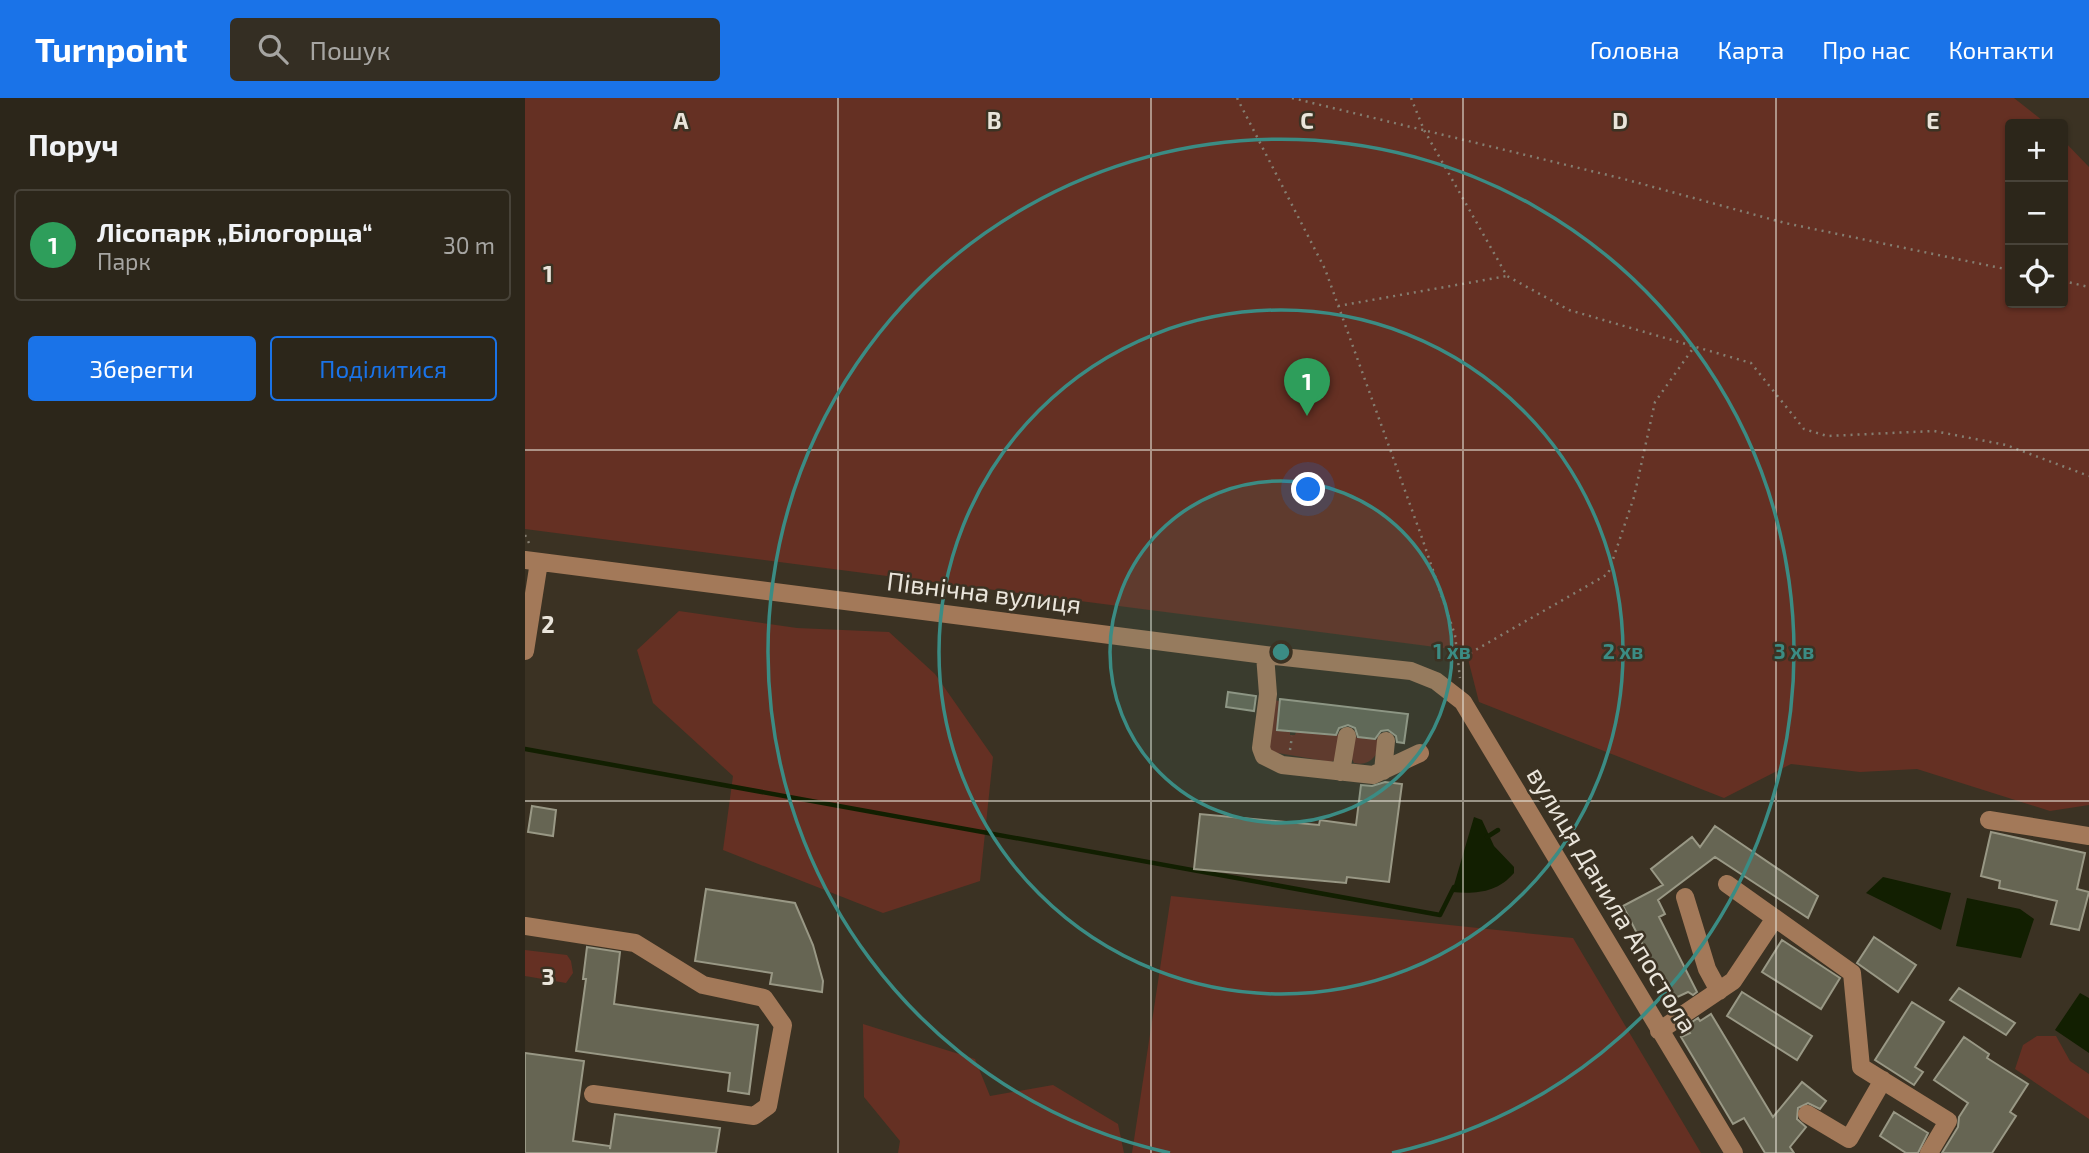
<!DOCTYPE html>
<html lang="uk">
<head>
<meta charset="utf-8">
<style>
	:root { --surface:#2c261a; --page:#342e23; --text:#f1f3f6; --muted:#a6a5a2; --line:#484339; --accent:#1a73e8 }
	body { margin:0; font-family:"Exo 2",sans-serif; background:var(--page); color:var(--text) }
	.controls { position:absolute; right:21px; top:21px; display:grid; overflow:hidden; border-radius:7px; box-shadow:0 2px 5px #0004 }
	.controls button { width:63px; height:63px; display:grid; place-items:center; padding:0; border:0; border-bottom:2px solid var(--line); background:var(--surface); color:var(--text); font:35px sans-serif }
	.you { position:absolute; left:784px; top:392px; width:24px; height:24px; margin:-18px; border:5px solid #fff; border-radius:50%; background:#1a73e8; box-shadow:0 0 0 10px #1a73e833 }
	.badge { display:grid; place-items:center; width:46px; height:46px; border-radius:50%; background:var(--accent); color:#fff; font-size:23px; font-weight:700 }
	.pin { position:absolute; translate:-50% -58px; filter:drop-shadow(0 2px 4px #0008) }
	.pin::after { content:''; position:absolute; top:37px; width:24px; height:21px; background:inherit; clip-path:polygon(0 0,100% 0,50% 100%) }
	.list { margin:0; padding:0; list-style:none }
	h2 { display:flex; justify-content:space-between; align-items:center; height:91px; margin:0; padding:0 28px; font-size:30px }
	h2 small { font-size:23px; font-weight:400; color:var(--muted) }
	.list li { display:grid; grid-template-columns:46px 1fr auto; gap:21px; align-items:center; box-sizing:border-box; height:112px; margin:0 14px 14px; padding:0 14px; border:2px solid var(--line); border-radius:7px }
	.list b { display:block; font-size:26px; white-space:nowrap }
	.list p { margin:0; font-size:23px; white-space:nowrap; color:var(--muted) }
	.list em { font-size:23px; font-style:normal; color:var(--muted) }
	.actions { display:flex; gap:14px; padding:21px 28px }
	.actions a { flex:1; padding:16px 0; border:2px solid var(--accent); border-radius:7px; text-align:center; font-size:24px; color:var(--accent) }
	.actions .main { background:var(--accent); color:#fff }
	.icon { flex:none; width:38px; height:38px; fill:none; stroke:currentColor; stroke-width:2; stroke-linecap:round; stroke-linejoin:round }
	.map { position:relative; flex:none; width:1564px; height:1055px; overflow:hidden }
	header { display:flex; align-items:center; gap:42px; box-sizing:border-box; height:98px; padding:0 35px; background:var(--accent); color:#fff }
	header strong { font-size:33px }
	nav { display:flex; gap:38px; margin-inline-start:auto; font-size:24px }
	.search { width:490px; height:63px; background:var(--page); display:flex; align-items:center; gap:18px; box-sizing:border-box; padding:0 24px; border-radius:7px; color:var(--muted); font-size:26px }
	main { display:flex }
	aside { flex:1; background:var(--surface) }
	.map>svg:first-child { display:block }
	.green { fill:#653023 }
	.water { fill:#121f01 }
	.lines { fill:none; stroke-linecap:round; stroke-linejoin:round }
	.stream { stroke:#121f01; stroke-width:4.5 }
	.building { fill:#666553; stroke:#999885; stroke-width:2 }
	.path { stroke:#857e71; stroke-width:2.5; stroke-dasharray:2 5; stroke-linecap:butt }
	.minor { stroke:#a37959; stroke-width:18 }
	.grid { fill:none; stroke:#eae5db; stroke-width:2; stroke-opacity:0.55 }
	.ring { fill:none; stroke:#3b8c84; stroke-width:3.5 }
	.labels { text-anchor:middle; stroke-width:5; stroke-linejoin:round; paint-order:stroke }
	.street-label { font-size:26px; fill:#eae5db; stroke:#3b3223 }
	.grid-label { font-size:23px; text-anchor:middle; font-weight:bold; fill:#eae5db; stroke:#3b3223; stroke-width:5; stroke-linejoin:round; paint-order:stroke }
	.centre { fill:#3b8c84; stroke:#3b3223; stroke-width:3.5 }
	.ring-label { font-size:21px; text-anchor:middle; font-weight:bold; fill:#3b8c84; stroke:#3b3223; stroke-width:5; stroke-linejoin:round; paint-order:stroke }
</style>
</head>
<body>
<header>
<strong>Turnpoint</strong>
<div class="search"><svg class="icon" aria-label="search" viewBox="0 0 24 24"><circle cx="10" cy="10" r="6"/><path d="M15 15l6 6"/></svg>Пошук</div>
<nav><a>Головна</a><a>Карта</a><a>Про нас</a><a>Контакти</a></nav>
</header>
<main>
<aside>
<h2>Поруч<small></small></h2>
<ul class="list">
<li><span class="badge" style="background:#2e9e5b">1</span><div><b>Лісопарк „Білогорща“</b><p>Парк</p></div><em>30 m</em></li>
</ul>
<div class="actions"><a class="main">Зберегти</a><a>Поділитися</a></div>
</aside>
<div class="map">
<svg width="1564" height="1055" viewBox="0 0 1564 1055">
	<rect width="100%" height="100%" fill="#3b3223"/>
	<path class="green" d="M0,0h1489l33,26h-37v179h53v-163l26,27v638l-39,6 -133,-42 -57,3 -69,-8 -67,34 -245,-96 -13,-51 -941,-122z
		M154,513l118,17 92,4 46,42 58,83 -13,124 -97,32 -160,-63 10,-74 -80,-73 -16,-53z
		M749,602l5,1 -2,29 13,1v4h5l1,-3 8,1v-2l37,4 -5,24 -5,3 -59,-10 -4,-8z
		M828,639l29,3c-4,14 -11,27 -28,23l-3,-6z
		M646,798l402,42 128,215h-569z
		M0,852l42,5 4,6 2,12 -7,10 -41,-7z
		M338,926l112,35 15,37 63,-11 65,39 6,29h-226l2,-12 -36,-44z
		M1512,938h19l14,25 19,13v45l-74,-50 8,-24z"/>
	<path class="water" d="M949,719l8,3 12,26 20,21v6c-17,20 -39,21 -62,19z
		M1358,779l68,16 -10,37 -75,-37z
		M1442,800l53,11 14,10 -13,39 -65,-12z
		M1555,895l9,5v55l-34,-23z"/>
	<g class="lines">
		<path class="stream" d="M0,651l915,166 14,-28
			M962,739l11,-7"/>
	</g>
	<path class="building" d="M703,594l28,4 -2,15 -28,-4z
		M755,601l128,15 -4,29 -7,-1 -1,-6 -8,-6 -7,1 -6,8 -17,-2 -3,-9 -7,-3 -9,3 -3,7 -59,-5z
		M860,684l17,2 -13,98 -42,-5 -1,6 -152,-14 6,-55 119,11 1,-5 36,5 5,-40 11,1z
		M7,708l24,4 -3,26 -25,-4z
		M1190,728l103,70 -10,22 -93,-61 -57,43 7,14 -6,3 38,75 -4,3 -5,-3 -17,8 -48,-94 40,-21 -12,-16 41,-32 8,10z
		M1466,734l94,21 -8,36 12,3 -10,38 -28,-6 6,-23 -58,-13 1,-7 -19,-5z
		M181,791l89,14 18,42 10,36 -1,11 -52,-8 2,-11 -77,-12z
		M1349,839l42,28 -18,27 -41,-29z
		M1257,842l58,38 -19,31 -59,-37z
		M62,849l33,5 -6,52 144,21 -9,69 -21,-3 2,-18 -154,-22 10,-72h-3z
		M1434,890l56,35 -9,12 -56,-35z
		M1217,894l70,44 -15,24 -70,-44z
		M1387,904l32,20 -29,45 8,5 -9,13 -39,-25z
		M1186,916l62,103 29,-35 24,19 -6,8 -12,-6 -10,5 -1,11 9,8 -16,20 4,6h-29l-21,-35 -11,6 -52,-87 9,-4 -4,-7 12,-8 2,3z
		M1439,939l25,17 -2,4 41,26 -18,28 6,4 -24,37h-50l16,-26 1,-10 9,-14 -34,-23z
		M0,955l59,8 -11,80 37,5v3l5,-35 105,14 -4,25h-191z
		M1369,1014l34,21 -10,20h-12l-26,-17z"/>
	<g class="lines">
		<path class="path" d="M712,0l88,171 96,266 34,100 5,43
			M767,0l332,81 161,44 225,47
			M886,0l13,32 83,146 62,34 182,53 53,66 23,7 107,-5 72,14 83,31
			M1538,183l26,6
			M813,208l169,-30
			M0,437l4,8
			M933,562l150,-86 26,-77 21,-95 39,-55
			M765,652l2,-14"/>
		<path class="minor" d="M0,462l740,95 146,16 25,10 27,21 271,451
			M0,553l14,-89
			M740,557l3,39 -7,54 3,8 18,9 91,10 47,-22
			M858,673l3,-30
			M816,674l6,-36
			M1464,722l100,16
			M1202,786l125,89 9,94 87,54 -19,32
			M1160,799l22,72 12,22
			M0,828l110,17 68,42 61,13 19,27 -15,81 -14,10 -161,-22
			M1134,933l74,-50 42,-63
			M1282,1016l42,25 34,-59"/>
	</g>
	<path class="grid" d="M313,0v1055M626,0v1055M938,0v1055M1251,0v1055M0,352h1564M0,703h1564"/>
	<circle cx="756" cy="554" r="171" fill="#3b8c84" fill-opacity=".12"/>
	<g class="ring">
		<circle cx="756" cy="554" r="171"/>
		<circle cx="756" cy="554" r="342"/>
		<path d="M645 1055A513 513 0 1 1 867 1055"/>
	</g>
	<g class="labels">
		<g class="street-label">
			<text transform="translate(459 495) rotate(7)" y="9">Північна вулиця</text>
			<text transform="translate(1087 802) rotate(59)" y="9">вулиця Данила Апостола</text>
		</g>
	</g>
	<g class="grid-label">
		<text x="156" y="31">A</text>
		<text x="469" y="31">B</text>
		<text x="782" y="31">C</text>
		<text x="1095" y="31">D</text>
		<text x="1408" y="31">E</text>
		<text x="23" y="184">1</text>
		<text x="23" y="535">2</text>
		<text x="23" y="887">3</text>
	</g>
	<circle cx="756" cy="554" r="10" class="centre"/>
	<g class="ring-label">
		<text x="927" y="561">1 хв</text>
		<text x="1098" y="561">2 хв</text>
		<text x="1269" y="561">3 хв</text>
	</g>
</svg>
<div class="controls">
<button>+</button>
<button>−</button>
<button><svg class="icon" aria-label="locate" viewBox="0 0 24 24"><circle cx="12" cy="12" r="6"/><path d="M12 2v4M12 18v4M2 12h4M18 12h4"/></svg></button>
</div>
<div class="you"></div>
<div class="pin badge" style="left:782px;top:318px;background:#2e9e5b">1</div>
</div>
</main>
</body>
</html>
